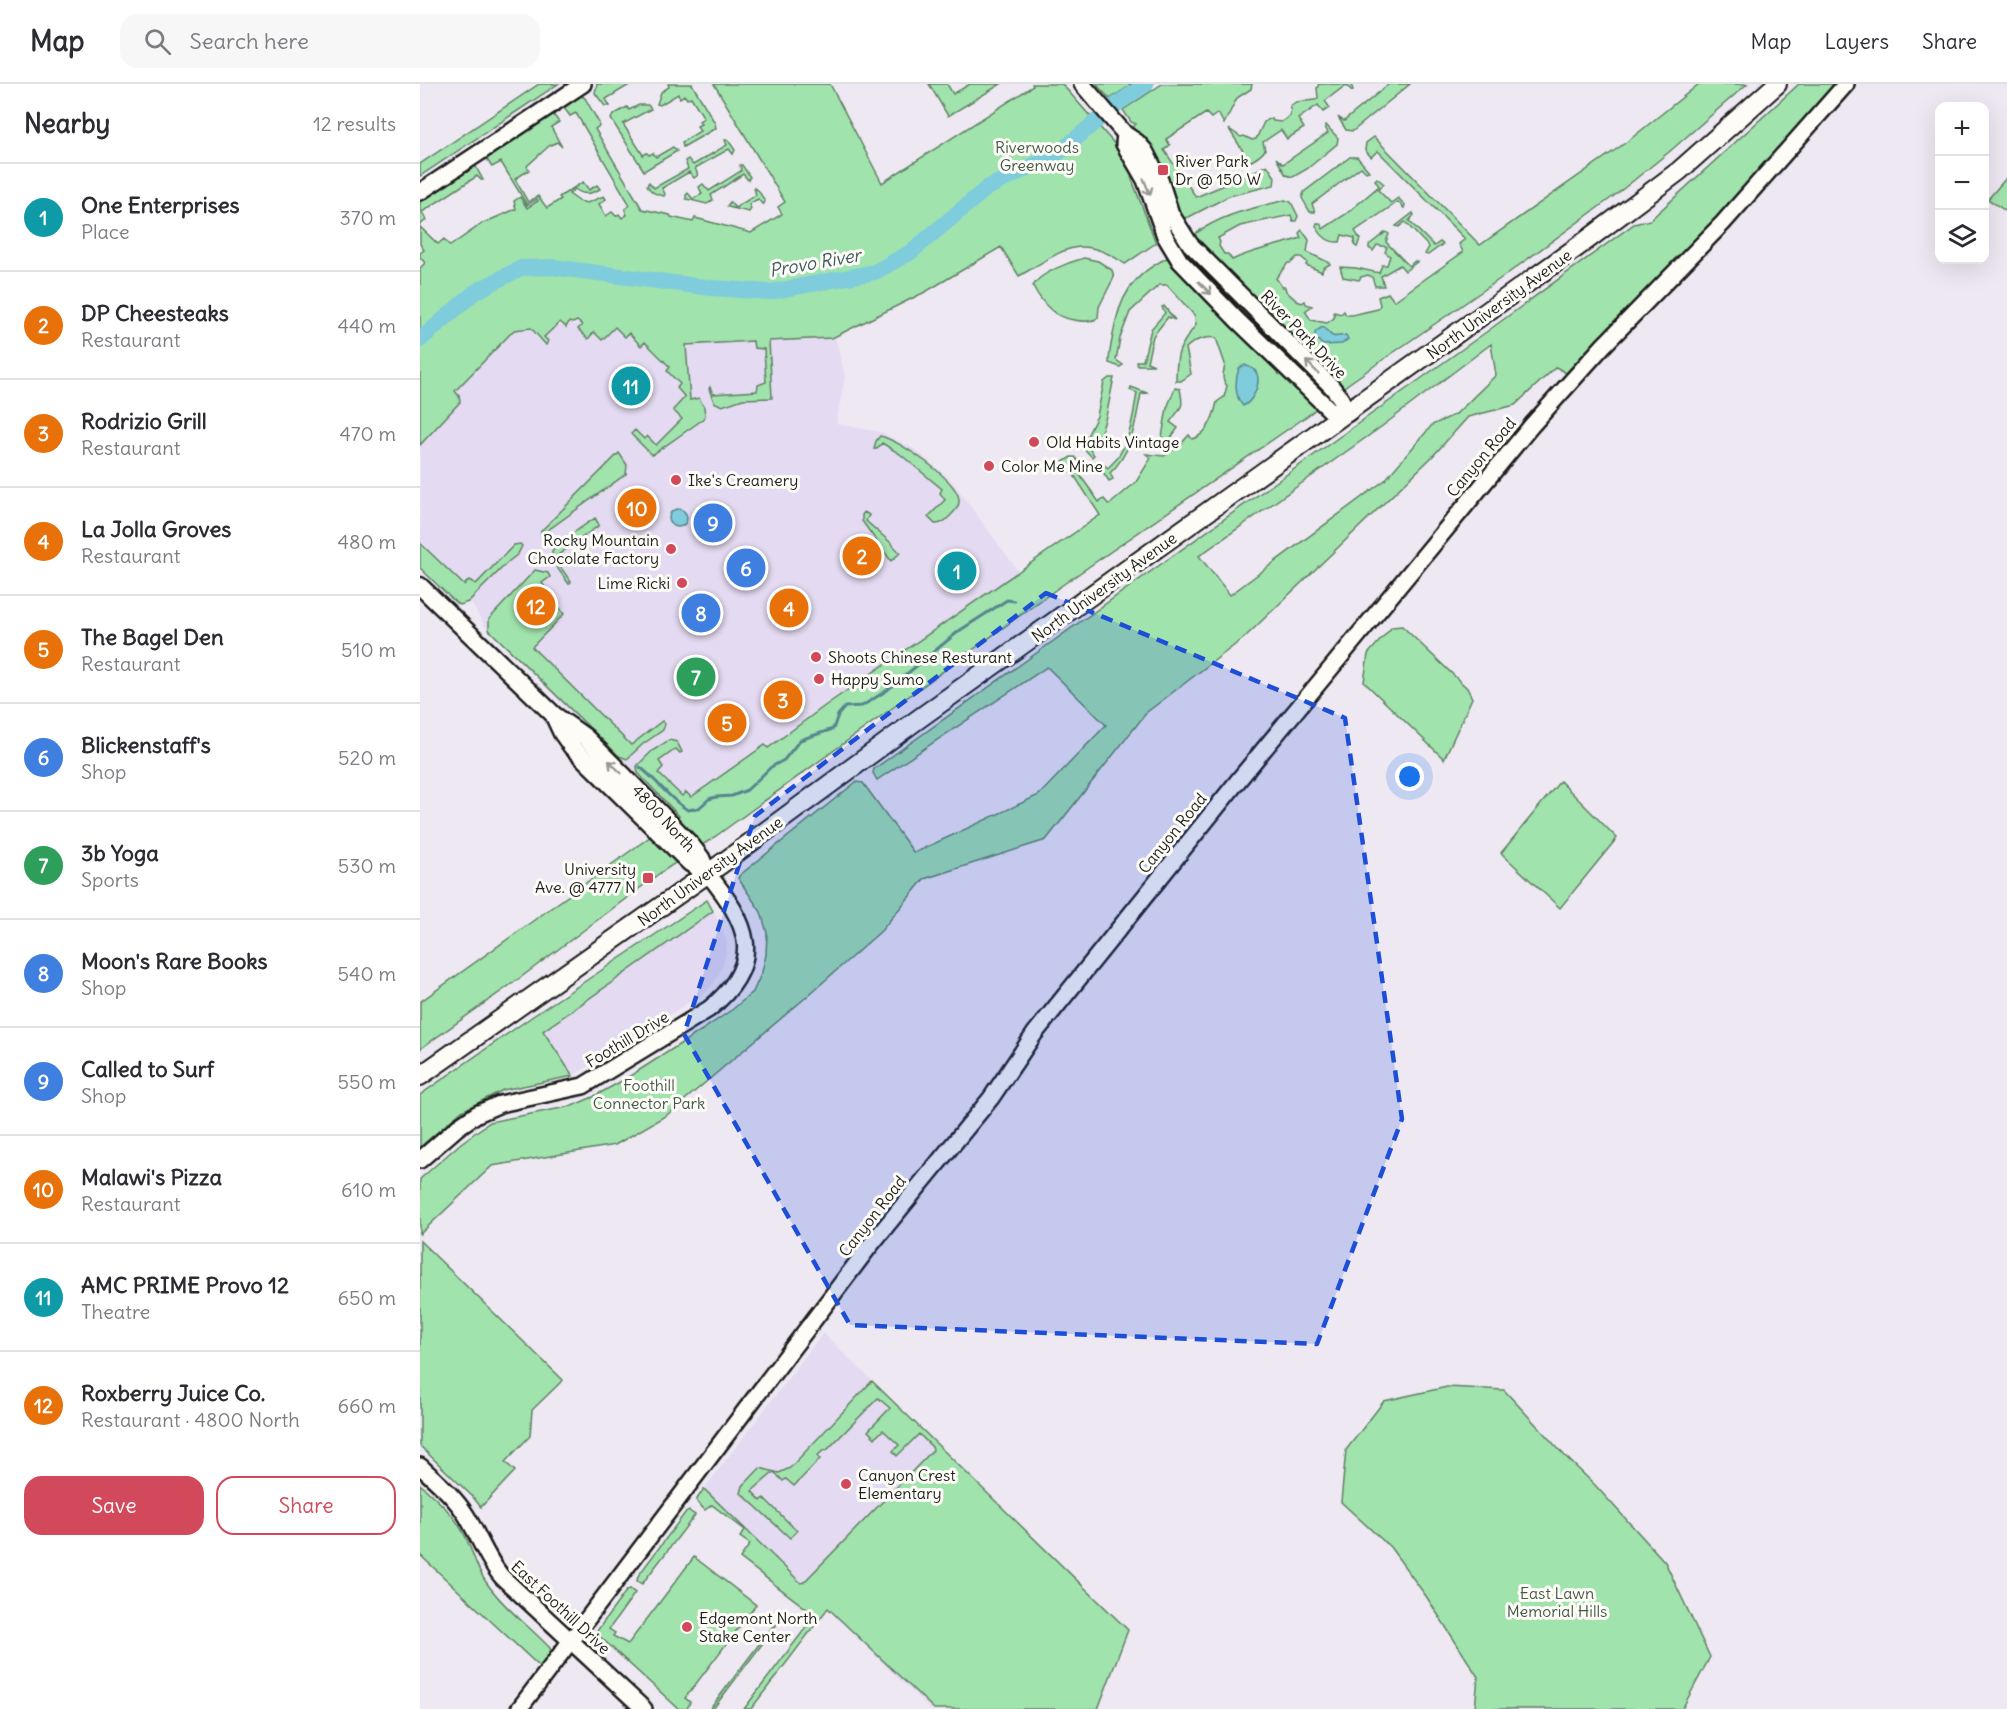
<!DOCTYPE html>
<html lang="en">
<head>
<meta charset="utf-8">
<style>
	:root { --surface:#fff; --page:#f7f7f7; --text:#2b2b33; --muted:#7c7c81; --line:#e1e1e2; --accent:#d1495b }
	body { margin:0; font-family:Delius,sans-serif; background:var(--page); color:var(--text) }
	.controls { position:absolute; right:18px; top:18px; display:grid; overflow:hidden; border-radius:12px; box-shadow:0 6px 24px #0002 }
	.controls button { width:54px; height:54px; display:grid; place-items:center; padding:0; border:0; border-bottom:2px solid var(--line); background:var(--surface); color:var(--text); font:30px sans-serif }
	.you { position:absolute; left:990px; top:693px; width:21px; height:21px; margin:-15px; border:4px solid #fff; border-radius:50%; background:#1a73e8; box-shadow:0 0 0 9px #1a73e833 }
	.badge { display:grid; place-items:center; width:39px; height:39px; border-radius:50%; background:var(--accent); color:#fff; font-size:20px; font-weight:700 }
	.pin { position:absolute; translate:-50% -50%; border:3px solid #fff; box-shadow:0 2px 6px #0006 }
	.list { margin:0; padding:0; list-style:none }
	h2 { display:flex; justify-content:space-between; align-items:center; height:78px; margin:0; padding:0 24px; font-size:26px }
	h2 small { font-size:20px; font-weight:400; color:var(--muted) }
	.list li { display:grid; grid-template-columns:39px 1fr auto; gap:18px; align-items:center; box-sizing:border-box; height:108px; padding:0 24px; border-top:2px solid var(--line) }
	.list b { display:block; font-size:22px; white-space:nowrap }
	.list p { margin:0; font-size:20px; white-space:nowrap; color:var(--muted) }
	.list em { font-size:20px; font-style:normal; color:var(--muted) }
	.actions { display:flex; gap:12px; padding:18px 24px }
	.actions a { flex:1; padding:14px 0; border:2px solid var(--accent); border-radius:18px; text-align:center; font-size:21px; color:var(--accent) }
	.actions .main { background:var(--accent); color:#fff }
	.icon { flex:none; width:33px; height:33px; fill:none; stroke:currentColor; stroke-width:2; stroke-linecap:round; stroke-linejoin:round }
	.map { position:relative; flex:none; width:1587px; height:1625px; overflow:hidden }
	header { display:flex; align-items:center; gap:36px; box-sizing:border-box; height:84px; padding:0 30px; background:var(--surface); border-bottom:2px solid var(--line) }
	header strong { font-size:28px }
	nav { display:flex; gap:33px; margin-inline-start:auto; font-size:21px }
	.search { width:420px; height:54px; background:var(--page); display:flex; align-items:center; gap:15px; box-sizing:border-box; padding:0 21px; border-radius:18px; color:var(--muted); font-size:22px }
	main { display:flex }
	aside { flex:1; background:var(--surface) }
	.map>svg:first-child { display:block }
	.built { fill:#e4daf1 }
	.green { fill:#a1e3ad; stroke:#5e8064; stroke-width:1.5; fill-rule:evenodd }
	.water { fill:#7eccdc; stroke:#57868f; stroke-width:1.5 }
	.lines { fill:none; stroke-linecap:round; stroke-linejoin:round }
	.stream { stroke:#57868f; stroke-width:3 }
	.river { stroke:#7eccdc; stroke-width:16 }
	.secondary-casing { stroke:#1c1c1c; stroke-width:20 }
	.primary-casing { stroke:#1c1c1c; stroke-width:21 }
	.highway-casing { stroke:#1c1c1c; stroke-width:22 }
	.secondary { stroke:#fdfcf7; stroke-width:15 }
	.primary { stroke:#fdfcf7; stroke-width:16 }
	.highway { stroke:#fdfcf7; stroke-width:18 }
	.oneway { stroke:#989794 }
	.marked { fill:#1d4ed8; fill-opacity:0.2; stroke:#1d4ed8; stroke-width:4.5; stroke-dasharray:12 8; stroke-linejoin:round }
	.poi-dot { fill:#d1495b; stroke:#fdfcf7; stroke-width:2 }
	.labels { text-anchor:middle; stroke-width:6; stroke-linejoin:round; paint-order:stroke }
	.park-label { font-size:16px; fill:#445848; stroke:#fdfcf7 }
	.poi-label { font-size:16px; fill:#1c1c1c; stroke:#fdfcf7; text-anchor:start }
	.street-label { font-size:16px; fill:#1c1c1c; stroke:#fdfcf7 }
	.water-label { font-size:18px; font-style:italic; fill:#3e5a5f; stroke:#fdfcf7 }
</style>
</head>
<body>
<header>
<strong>Map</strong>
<div class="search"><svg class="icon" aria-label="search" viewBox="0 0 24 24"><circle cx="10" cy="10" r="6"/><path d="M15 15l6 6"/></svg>Search here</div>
<nav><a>Map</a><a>Layers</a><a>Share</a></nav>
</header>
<main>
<aside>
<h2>Nearby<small>12 results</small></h2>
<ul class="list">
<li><span class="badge" style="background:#0f9aa8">1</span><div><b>One Enterprises</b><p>Place</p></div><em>370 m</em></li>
<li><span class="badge" style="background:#e8710a">2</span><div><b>DP Cheesteaks</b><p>Restaurant</p></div><em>440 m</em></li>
<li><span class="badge" style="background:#e8710a">3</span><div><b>Rodrizio Grill</b><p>Restaurant</p></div><em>470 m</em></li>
<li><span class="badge" style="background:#e8710a">4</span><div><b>La Jolla Groves</b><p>Restaurant</p></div><em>480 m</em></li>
<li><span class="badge" style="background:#e8710a">5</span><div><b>The Bagel Den</b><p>Restaurant</p></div><em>510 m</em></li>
<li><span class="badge" style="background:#3f7fe0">6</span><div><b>Blickenstaff's</b><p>Shop</p></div><em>520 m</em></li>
<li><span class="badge" style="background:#2e9e5b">7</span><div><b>3b Yoga</b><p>Sports</p></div><em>530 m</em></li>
<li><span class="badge" style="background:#3f7fe0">8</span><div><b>Moon's Rare Books</b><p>Shop</p></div><em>540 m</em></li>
<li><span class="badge" style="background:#3f7fe0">9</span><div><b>Called to Surf</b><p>Shop</p></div><em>550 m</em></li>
<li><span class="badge" style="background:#e8710a">10</span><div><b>Malawi's Pizza</b><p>Restaurant</p></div><em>610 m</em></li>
<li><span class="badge" style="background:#0f9aa8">11</span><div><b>AMC PRIME Provo 12</b><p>Theatre</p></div><em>650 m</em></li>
<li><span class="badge" style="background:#e8710a">12</span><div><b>Roxberry Juice Co.</b><p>Restaurant · 4800 North</p></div><em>660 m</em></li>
</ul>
<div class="actions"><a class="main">Save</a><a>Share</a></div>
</aside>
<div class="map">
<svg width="1587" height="1625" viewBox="0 0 1587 1625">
	<rect width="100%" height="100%" fill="#eee8f3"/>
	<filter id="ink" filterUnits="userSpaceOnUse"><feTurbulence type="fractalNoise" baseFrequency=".0167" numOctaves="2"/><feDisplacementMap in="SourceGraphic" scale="12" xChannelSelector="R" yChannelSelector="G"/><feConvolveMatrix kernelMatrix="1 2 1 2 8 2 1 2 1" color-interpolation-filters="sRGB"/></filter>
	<g filter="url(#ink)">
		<path class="built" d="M182,238l74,22 159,-7 10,39 -9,48 45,8 33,17 37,31 67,91 -342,247 -192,-193 -15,-26 -49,-51v-122l95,-96z
			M293,827l8,14 6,19 -3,18 -10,21 -9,9 -132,84 -30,-45z
			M403,1249l305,297 -30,79h-168l-226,-220z"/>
		<path class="green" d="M119,0h19l-138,92v-12z
			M177,0h34l-25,15 4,7h-5l-10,-13z
			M248,0h24l23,39 1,5 -33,19 -1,-5 18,-11 -3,-5 4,-2 -2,-3 5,-3 -13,-21 -4,2 -3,-4 -4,3 -2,-4 -18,11 -3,-1 4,-12 8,-5z
			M294,0h116l52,99 151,-97 -1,-2h30l57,65 16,26 -4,2 25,66 -31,21c-47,-33 -63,-12 -106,12l-18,-29 -74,44 -95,47 -63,3 3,57 -29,1 -21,7 -8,-4 -5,-13 1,-2 3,7 44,-3 1,-6 8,-3 -2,-33 -10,-1 -1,-7 -67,4 4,55 9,-2 5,9 1,9 -3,4 -50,35 -21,-21 4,-4 9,9 3,-3 9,9 26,-26 -9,-9 12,-13 -8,-9 3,-4 -13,-13 3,-4 -25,-25 -4,4 -12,-13 -4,4 -10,-10 -13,13 -8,-8 -6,7 -10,-10 4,-4 -5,-4 -4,2 -4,-1 -3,5 -6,-5 -16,15 4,4 -2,4 -15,-17 -17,2 -59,61 4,5 1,6 -40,43v-177l5,-5 -5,-6v-4l4,-3 -4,-6v-17l18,17 6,-5 6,7 33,-23 33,-14 -2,-8 6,-4 7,11 11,-7 -1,-2 -10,6 -26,-43 -9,5 -6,-9 66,-45 7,9 -8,5 11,20 -5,-5 -8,4 -22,20 2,4 -14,9 13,23 10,-6 9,12 14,-9 -2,-2 24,-15 6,8 8,-5 3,4c-10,5 -16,7 -25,0l-6,5 10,7 8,2 17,-7 2,3 -7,5 7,12 6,-4 4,4 3,-2 3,4 5,-3 -2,-6 5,-4 -54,-92 -6,3 -6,-8 16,-13 5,3 14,25v3l-4,3 47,80 28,6 1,2 22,5 2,-4 56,15 31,-19 -4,-7 7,-5z
			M509,0h18l6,10 17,-10h31l-53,32z
			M676,0h37l-23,15z
			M742,0h90l-1,5 -14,9 -13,26 -6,-11 -7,5 -5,-5 -40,26 4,6 -6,5 32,47 45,-19 26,-13 8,12 -1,8 -45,11 -40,21 -6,1 -5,-3 -30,-67 -15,-21 3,-3 -5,-2 -8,-12z
			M899,0h32l2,6 -1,1 -6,-6 -21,16 5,7 -7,4 -5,-7 -20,14 6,9 -17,11 -6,-9 -18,12 2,8c-4,6 -16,14 -24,14l7,-5 -19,-30 12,8 3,-1 8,4 4,-1 8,-17 7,-4 2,3 8,1 9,-6 1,-7 -1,-3 6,-4 19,-2 3,-2 -1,-10z
			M969,0h21l-57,47 -7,-1 -8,-13 6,4z
			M1279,0h48l-78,68 -51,41 -111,81 -159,110 -41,32 -249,172 -342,248 -56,37 -140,105 -100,71v-47l259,-186 -41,-43 -1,-7 15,-15 17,-11 8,2 5,10 -2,1 -4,-4 -17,12 4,6 -5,6 24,23 4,-4 5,5 74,-52 3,3 58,-43 274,-190 -28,-43h-3l-6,-10 8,-5h4l4,6 -2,8 22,31 5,-3 5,6 27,-23 15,-24 -5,-4 18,2 16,-11 9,-10 3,4c16,-4 22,-23 25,-37l7,-5 3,-11c-7,-10 -3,-12 -2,-22l-9,-26c-10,-2 -22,2 -30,10l5,26 -10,7h-5c0,-29 3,-34 20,-56l-1,-9 -28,-31h-8l-29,27 -10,26 -4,22 7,5 -3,2 -11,-4c0,-9 2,-19 4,-28 6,-37 19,-60 54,-77l6,2 117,120 25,-17 -120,-124v-5c29,-21 57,-25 90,-34l6,2 7,14 -2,5h-3l-2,-6 -51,11 -22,12 2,4 -1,4 5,8h4l4,6c22,-11 46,-14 69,-22l-2,-5 3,-3 7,10 -2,12 23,11v1l-7,4 -1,4 -16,-7 1,-3 -6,-5h-4l-6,6h-3l-12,15 6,9h3l1,4 11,10 5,2 3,-2 1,3 6,2 -7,5 6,9 16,3 7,-5v-6l7,2 3,-3 2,4h6l26,-6 2,-4 -2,-8 10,-4 6,8 69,-49 -4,-8 6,-5 -87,-88 -7,6 -6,-7 1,-7 8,-6 106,108 148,-104z
			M1379,0h37l-140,158 -130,131 -10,-6 -41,38 -47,12 -36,40 -188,181 -97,74 -101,128 -122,39 -43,52 -77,68 -137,116 -52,30 -123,21 -72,68v-55l41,-36 29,-21 82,-16 21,-9 34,-19 75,-48 31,-21 20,-17 9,-20 4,-17 1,-22 -6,-21 -23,-34 2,-3 116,-93 7,1 51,70 125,-58 67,-70 -59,-58 -170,113 -4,-7 1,-4 615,-439 145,-106 16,-4zM1071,260l5,31 -40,39 -24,11 -47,55 -155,115 -31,-39 182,-129z
			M219,21h9l3,4 -28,15 20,31 4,-2 2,2 4,-2 3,4 17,-10 4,4 -33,20 -33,-52 2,-4 14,-8 2,3z
			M906,41l12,13 -1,6 -30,25 -14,8 -7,-2 -10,-17 7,6 45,-31 -3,-6z
			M305,56h3l7,10 -2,4 -4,-5 -34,19 3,7 -4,3 -5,-6 -27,16 3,6 -1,2c-8,-2 -13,-3 -17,-11l2,-3 5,6 34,-19 -3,-8 3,-2 5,6 34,-20z
			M930,73h7l12,14 -3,1 -5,-5 -49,37 3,8h-5l-8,-14 2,-6z
			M53,81l3,2 7,13h-2l-4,-4 -55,36 4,8 -6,5v-24z
			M320,81h2l8,12 -2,3 -5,-6 -32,21 2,5 -6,4 -21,-5v-4l2,-2 5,6 9,-5 -3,-7 4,-3 6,7 32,-20z
			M1587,93v35l-19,-13z
			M957,94l7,6 -6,6 13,13 7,-5 7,7 -1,3 -6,-6 -43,29 5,8 -3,8 -3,-2 1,-7 -13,-3 -2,7c-12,1 -19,-6 -24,-16l1,-3h3l3,6 23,-15 33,-28 -4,-6z
			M334,104l4,2 7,11 -1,3h-2l-4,-5 -9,5 2,5 -2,3 -21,-5 -1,-1 3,-4 5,6 21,-13z
			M993,129l1,2 -5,6 25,25 6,-4 3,2 -15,11 -3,-1 4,-7 -24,-25 -6,5 -3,-1z
			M966,148l3,2 -3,8 23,24 6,-5 2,1 -12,9 -5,-6 -19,11 3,10h-9l-3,-9 -4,-2 -7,2 -2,3 -16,-3 -3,-10 16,1 23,5 3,-8h5l3,-9 -5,-4 2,-5 -10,-2 -4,6 -4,-3v-3z
			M664,174l14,3 14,9 2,7 -15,30 -1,11c-11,7 -38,1 -47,-8 -7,-6 -14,-16 -18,-24 6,-13 37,-24 51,-28z
			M744,222l11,14 -7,-3 -15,19 -6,26 7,3h-17l-1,-4h7l8,-32 14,-16 -3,-6z
			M689,294h5c-6,25 -7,52 -24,72l4,5 -2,2 -8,-8 -1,-5 14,-28 7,-34z
			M711,303l16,6 -6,1c-6,29 -8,57 -31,79l3,6 -4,2 -10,-15 4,-2 5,4c22,-20 24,-47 29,-75l-7,-3z
			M755,304l5,1c4,19 2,17 -10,33l8,6c-8,10 -12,23 -27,17v-2h10l6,-35z
			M460,352c19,4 76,43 79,63 1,7 -4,12 -8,16 -5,5 -8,9 -16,9l-7,-7 17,-17 -5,-7 2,-4 -42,-35 -18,-11 -5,6h-3l2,-8z
			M199,369l8,12 -1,9 -85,61v-4z
			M444,428l5,3 -3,6 24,21 10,11 -9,8 -29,-40v-6z
			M175,434l3,5v3l-44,32 17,24 -2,2 -16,-22 -1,-11 5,-7z
			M0,459l44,42 5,-5 7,4 38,-39 6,-1 2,2 -4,8 -10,8 -40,40 -8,3 -4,-2 -36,-35z
			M115,486l13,3 2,4 -8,6 22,31 -32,33 99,98 31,-24 3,3 -2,6 -20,14 -16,15 -8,-3 -130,-126v-11z
			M982,542l65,62 5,10 -28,61 -80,-77 4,-28 24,-27z
			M1140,697l57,57 -57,70 -59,-55z
			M287,816l6,11 -170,120 30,45 -70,14 -41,21 -42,36v-52l113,-79z
			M0,1157l143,139 -31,30 -2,26 -25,26 10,9 -34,36 -8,-10 -53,-51z
			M452,1297l256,249 -30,79h-164l-106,-101 -77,101h-7l67,-88 -7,-5 4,-6 -68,-52 10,-14 -10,-7 5,-7 -33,-25 -7,5 -8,-8v-3l7,-10 97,94 3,-1 129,-132 -1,-3 -13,-13 -22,22 -4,-5 6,-6 -16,-15 -8,8 -7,-7 22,-23 -12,-10 -52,53 -2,-1 -7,6 3,3 -26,27 -8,-7 -3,2 -9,-9 -22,19 9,10 3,-3 33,33 -7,7 -49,-45 2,-7 17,-18 19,5 11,-5z
			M1027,1303l57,3 61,66 29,28 71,78 45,95 -28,52h-207l3,-32 -52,-81 -36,-49 -49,-45 5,-52 38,-49z
			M0,1400c15,14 33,29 43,48 9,16 12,34 23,50 17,25 43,44 64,66l2,7 -12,12 -120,-112z
			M269,1427l6,4 -53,69 -5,-3 1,-5 47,-63z
			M274,1473l62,48 -71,93 5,4 -3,7h-8l-81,-74 -1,-4 29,-40 4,-2 5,4 -26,36 6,4 -2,3 15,8z
			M362,1530l2,1 -71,94h-3z"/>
		<path class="water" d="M903,243c11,10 6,11 23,8l2,4 -6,5 -19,1 -9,-8 2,-6z
			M825,281c4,2 11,4 12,9 4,11 -5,28 -14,32 -9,-10 -8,-26 -4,-38z
			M249 434a9 9 0 1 1 18 0a9 9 0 1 1-18 0Z"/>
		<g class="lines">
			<path class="stream" d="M220,683c17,13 30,33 48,43l11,-2 10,-9 7,-2 16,-1 15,-6 24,-23 13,-7 16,-20 33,-11 5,-14 7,-8 17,-1 24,-15 73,-60 48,-31 7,1"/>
			<path class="river" d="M0,256l55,-48 46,-24 31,-1 160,21 58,4 105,-20 36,-20 76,-64 73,-36 54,-46 32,-22"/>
			<defs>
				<path id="secondary" d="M662,0l43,50 12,8 8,9 15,29 11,34 19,30 142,143 9,12 7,14
					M705,50l-1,10 21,36 20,56 15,25 57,59 93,90 18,3
					M0,108l163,-108
					M0,1076l38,-33 19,-13 23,-10 83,-18 126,-77c58,-47 39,-86 -1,-135
					M0,1382c16,15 34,30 46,49 13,21 20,43 36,62l142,132
					M99,1625l350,-462 122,-149 44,-65 206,-256 291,-352 71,-79 120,-123 123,-139"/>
				<path id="primary" d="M0,502l134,129 31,22 37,37 68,70 11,14 7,16
					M134,632l8,17 10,14 118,116 18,11"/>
				<path id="highway" d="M0,992l304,-214 193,-142 670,-480 92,-69 98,-87"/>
			</defs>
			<use href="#secondary" class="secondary-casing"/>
			<use href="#primary" class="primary-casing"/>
			<use href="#highway" class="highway-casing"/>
			<use href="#secondary" class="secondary"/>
			<use href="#primary" class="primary"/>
			<use href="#highway" class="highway"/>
		</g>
		<defs><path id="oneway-shaft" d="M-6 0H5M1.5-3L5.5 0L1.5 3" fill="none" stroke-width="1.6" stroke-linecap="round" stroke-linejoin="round" transform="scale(1.5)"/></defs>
		<g class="oneway">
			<use href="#oneway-shaft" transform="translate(727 103) rotate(68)"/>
			<use href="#oneway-shaft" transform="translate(785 204) rotate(45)"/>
			<use href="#oneway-shaft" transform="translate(892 283) rotate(-135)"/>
			<use href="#oneway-shaft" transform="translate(195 683) rotate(-136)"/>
		</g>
	</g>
	<path class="marked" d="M626,509l299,125 57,401 -85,225 -467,-19 -166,-291 71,-218z"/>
	<g class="poi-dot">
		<rect x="737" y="80" width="12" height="12" rx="3"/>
		<circle cx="614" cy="358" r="6"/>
		<circle cx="569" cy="382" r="6"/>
		<circle cx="256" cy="396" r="6"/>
		<circle cx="251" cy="465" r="6"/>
		<circle cx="262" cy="499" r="6"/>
		<circle cx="396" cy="573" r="6"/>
		<circle cx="399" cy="595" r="6"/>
		<rect x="222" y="788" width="12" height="12" rx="3"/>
		<circle cx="426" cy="1400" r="6"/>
		<circle cx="267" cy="1543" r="6"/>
	</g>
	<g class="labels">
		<g class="park-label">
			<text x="617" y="69">Riverwoods<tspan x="617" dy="18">Greenway</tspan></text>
			<text x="229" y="1007">Foothill<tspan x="229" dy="18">Connector Park</tspan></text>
			<text x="1137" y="1515">East Lawn<tspan x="1137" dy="18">Memorial Hills</tspan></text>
		</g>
		<g class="poi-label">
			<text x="755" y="83">River Park<tspan x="755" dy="18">Dr @ 150 W</tspan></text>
			<text x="626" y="364">Old Habits Vintage</text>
			<text x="581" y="388">Color Me Mine</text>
			<text x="268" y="402">Ike's Creamery</text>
			<text x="239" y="462" text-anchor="end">Rocky Mountain<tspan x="239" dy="18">Chocolate Factory</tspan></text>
			<text x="250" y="505" text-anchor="end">Lime Ricki</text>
			<text x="408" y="579">Shoots Chinese Resturant</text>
			<text x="411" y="601">Happy Sumo</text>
			<text x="216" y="791" text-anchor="end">University<tspan x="216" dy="18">Ave. @ 4777 N</tspan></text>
			<text x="438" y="1397">Canyon Crest<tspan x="438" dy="18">Elementary</tspan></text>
			<text x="279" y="1540">Edgemont North<tspan x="279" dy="18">Stake Center</tspan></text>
		</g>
		<g class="street-label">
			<text transform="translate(1079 220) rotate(-36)" y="6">North University Avenue</text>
			<text transform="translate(884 250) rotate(46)" y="6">River Park Drive</text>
			<text transform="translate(1061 373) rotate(-50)" y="6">Canyon Road</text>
			<text transform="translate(684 503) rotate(-36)" y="6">North University Avenue</text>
			<text transform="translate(244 734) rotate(47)" y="6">4800 North</text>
			<text transform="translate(752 749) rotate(-51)" y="6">Canyon Road</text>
			<text transform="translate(290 787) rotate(-36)" y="6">North University Avenue</text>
			<text transform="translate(207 955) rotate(-31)" y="6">Foothill Drive</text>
			<text transform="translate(452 1132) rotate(-52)" y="6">Canyon Road</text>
			<text transform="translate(141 1523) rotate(43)" y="6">East Foothill Drive</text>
		</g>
		<g class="water-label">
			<text transform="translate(395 179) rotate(-10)" y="6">Provo River</text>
		</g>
	</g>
</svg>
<div class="controls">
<button>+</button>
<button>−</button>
<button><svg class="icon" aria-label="layers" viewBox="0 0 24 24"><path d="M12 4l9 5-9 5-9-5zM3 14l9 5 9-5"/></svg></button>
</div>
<div class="you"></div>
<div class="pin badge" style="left:537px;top:487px;background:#0f9aa8">1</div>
<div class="pin badge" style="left:442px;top:472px;background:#e8710a">2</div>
<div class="pin badge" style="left:363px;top:616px;background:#e8710a">3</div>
<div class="pin badge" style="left:369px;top:524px;background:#e8710a">4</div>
<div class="pin badge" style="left:307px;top:639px;background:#e8710a">5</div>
<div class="pin badge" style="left:326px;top:484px;background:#3f7fe0">6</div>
<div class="pin badge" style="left:276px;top:593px;background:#2e9e5b">7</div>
<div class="pin badge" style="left:281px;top:529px;background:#3f7fe0">8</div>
<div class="pin badge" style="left:293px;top:439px;background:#3f7fe0">9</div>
<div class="pin badge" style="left:217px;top:424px;background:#e8710a">10</div>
<div class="pin badge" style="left:211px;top:302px;background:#0f9aa8">11</div>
<div class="pin badge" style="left:116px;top:522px;background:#e8710a">12</div>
</div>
</main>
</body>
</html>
